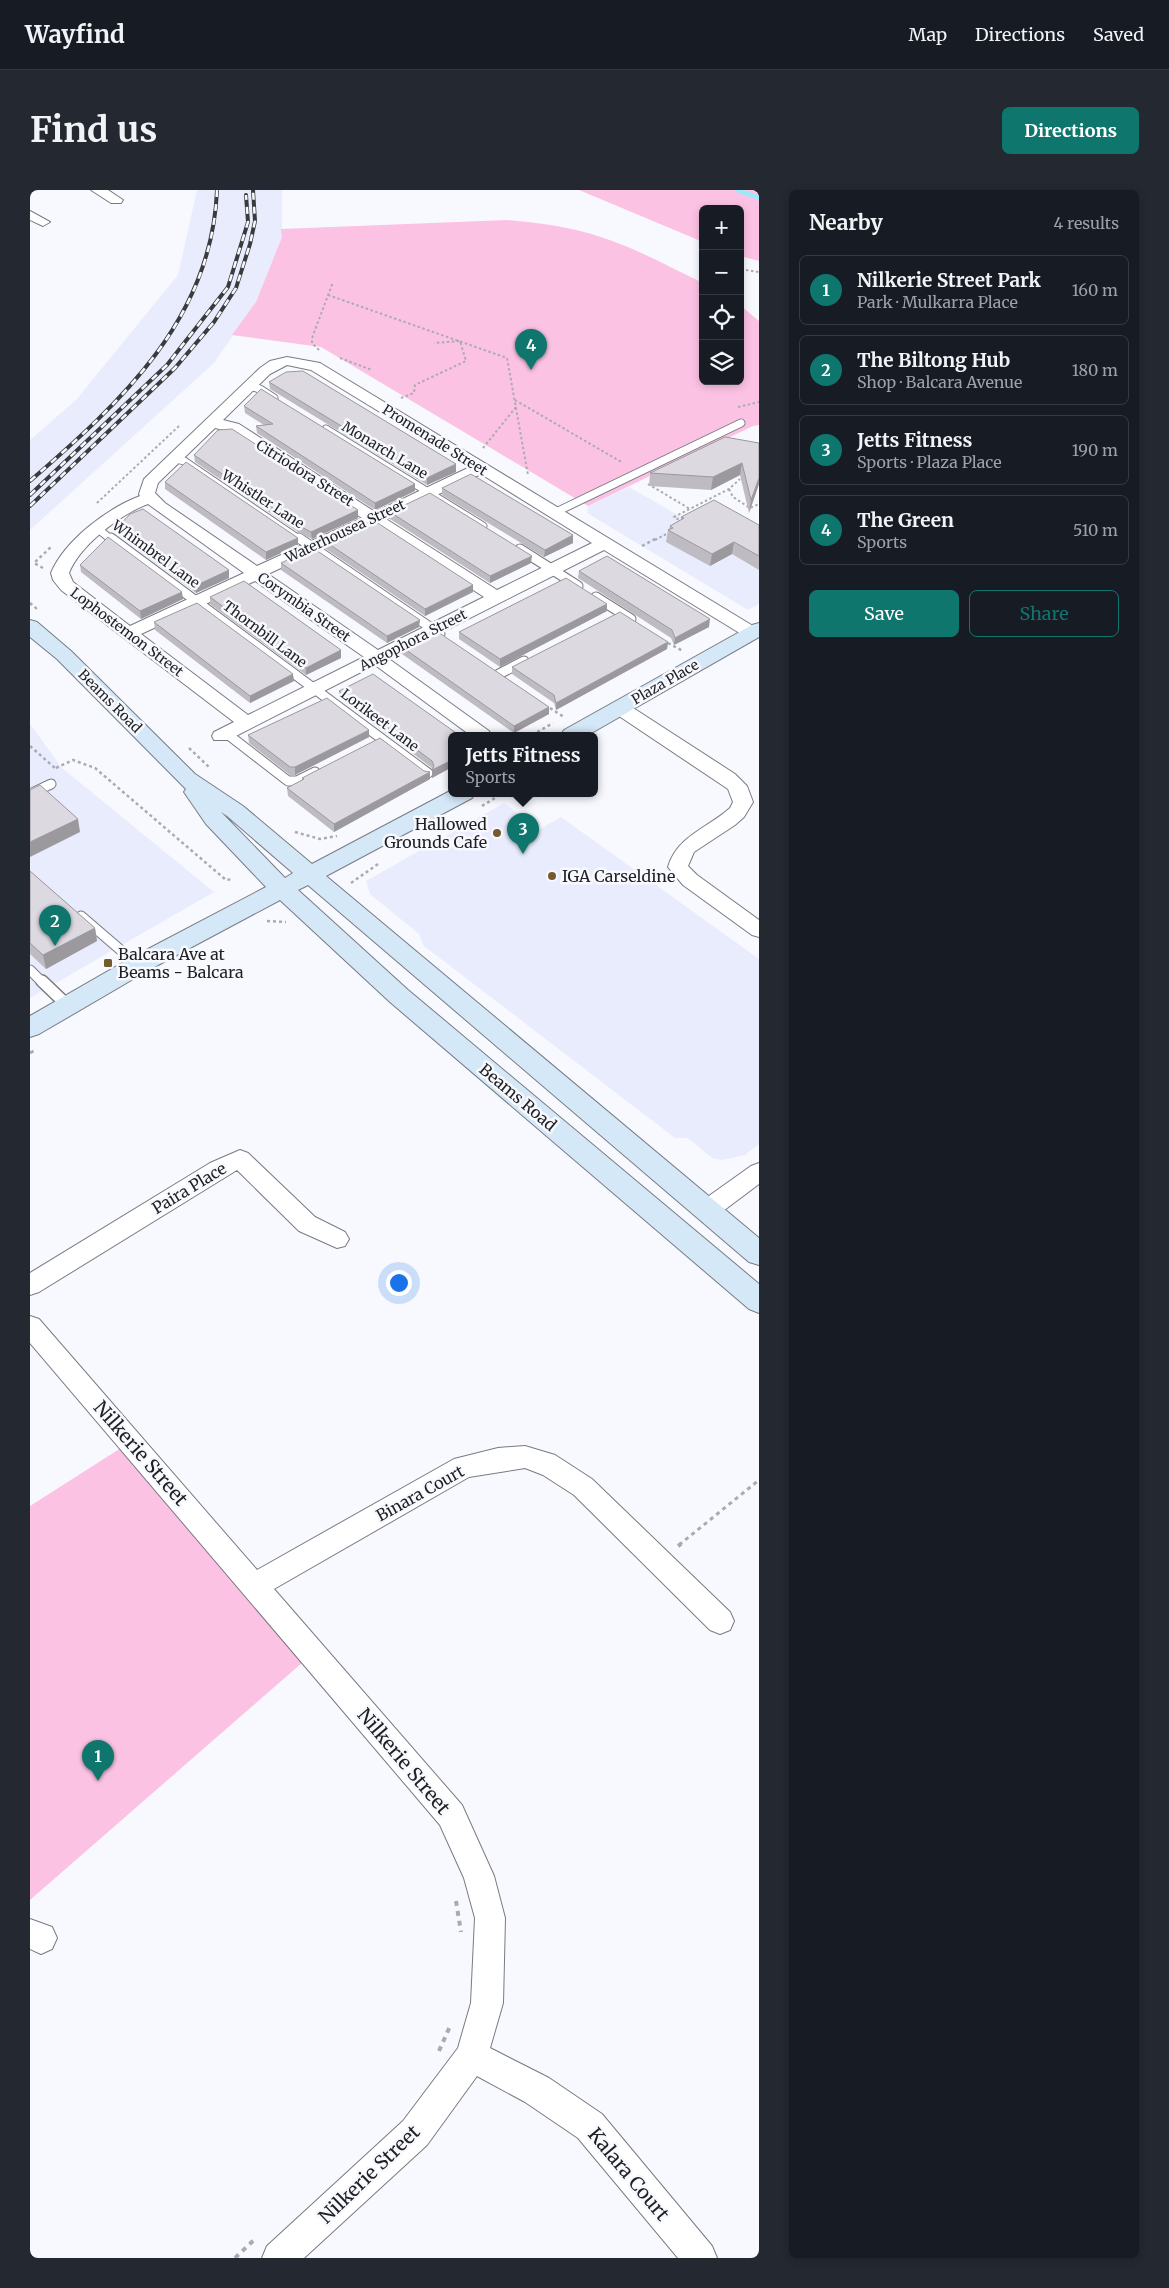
<!DOCTYPE html>
<html lang="en">
<head>
<meta charset="utf-8">
<style>
	:root { --surface:#171b24; --page:#242831; --text:#f1f3f6; --muted:#9ea1a6; --line:#363941; --accent:#0f766e }
	body { margin:0; font-family:Merriweather,serif; background:var(--page); color:var(--text) }
	.controls { position:absolute; right:15px; top:15px; display:grid; overflow:hidden; border-radius:8px; box-shadow:0 2px 8px #0003 }
	.controls button { width:45px; height:45px; display:grid; place-items:center; padding:0; border:0; border-bottom:1px solid var(--line); background:var(--surface); color:var(--text); font:25px sans-serif }
	.you { position:absolute; left:368px; top:1092px; width:18px; height:18px; margin:-12px; border:4px solid #fff; border-radius:50%; background:#1a73e8; box-shadow:0 0 0 8px #1a73e833 }
	.badge { display:grid; place-items:center; width:32px; height:32px; border-radius:50%; background:var(--accent); color:#fff; font-size:16px; font-weight:700 }
	.pin { position:absolute; translate:-50% -41px; filter:drop-shadow(0 1px 2px #0008) }
	.pin::after { content:''; position:absolute; top:26px; width:18px; height:15px; background:inherit; clip-path:polygon(0 0,100% 0,50% 100%) }
	.popup { position:absolute; left:418px; top:542px; width:150px; height:65px; box-sizing:border-box; display:grid; place-content:center; border-radius:8px; background:var(--surface); filter:drop-shadow(0 1px 4px #0005); font-size:16px; white-space:nowrap; color:var(--muted) }
	.popup b { font-size:19px; color:var(--text) }
	.popup::after { content:''; position:absolute; left:50%; top:100%; margin-left:-10px; border:10px solid transparent; border-top-color:var(--surface) }
	.list { margin:0; padding:0; list-style:none }
	h2 { display:flex; justify-content:space-between; align-items:center; height:65px; margin:0; padding:0 20px; font-size:21px }
	h2 small { font-size:16px; font-weight:400; color:var(--muted) }
	.list li { display:grid; grid-template-columns:32px 1fr auto; gap:15px; align-items:center; box-sizing:border-box; height:70px; margin:0 10px 10px; padding:0 10px; border:1px solid var(--line); border-radius:8px }
	.list b { display:block; font-size:19px; white-space:nowrap }
	.list p { margin:0; font-size:16px; white-space:nowrap; color:var(--muted) }
	.list em { font-size:16px; font-style:normal; color:var(--muted) }
	.actions { display:flex; gap:10px; padding:15px 20px }
	.actions a { flex:1; padding:11px 0; border:1px solid var(--accent); border-radius:8px; text-align:center; font-size:18px; color:var(--accent) }
	.actions .main { background:var(--accent); color:#fff }
	.icon { flex:none; width:28px; height:28px; fill:none; stroke:currentColor; stroke-width:2; stroke-linecap:round; stroke-linejoin:round }
	.map { position:relative; flex:none; width:729px; height:2068px; overflow:hidden; border-radius:8px }
	header { display:flex; align-items:center; gap:30px; box-sizing:border-box; height:70px; padding:0 25px; background:var(--surface); border-bottom:1px solid var(--line) }
	header strong { font-size:24px }
	nav { display:flex; gap:28px; margin-inline-start:auto; font-size:18px }
	.intro { display:flex; align-items:center; justify-content:space-between; box-sizing:border-box; height:120px; padding:0 30px }
	h1 { margin:0; font-size:35px }
	.button { padding:12px 22px; border-radius:8px; background:var(--accent); color:#fff; font-size:18px; font-weight:700 }
	main { display:flex; gap:30px; padding:0 30px }
	aside { flex:1; background:var(--surface); border-radius:8px; box-shadow:0 2px 8px #0003 }
	.map>svg:first-child { display:block }
	.built { fill:#e9ecfd }
	.green { fill:#fcc2e4 }
	.lines { fill:none; stroke-linecap:round; stroke-linejoin:round }
	.stream { stroke:#9beafb; stroke-width:4.5 }
	.lane-far2-casing { stroke:#797b83; stroke-width:9 }
	.lane-far1-casing { stroke:#797b83; stroke-width:11 }
	.lane-casing { stroke:#797b83; stroke-width:14 }
	.street-casing { stroke:#797b83; stroke-width:2 }
	.secondary-casing { stroke:#797b83; stroke-width:2 }
	.path-far3 { stroke:#aaabb0; stroke-width:2; stroke-dasharray:2.5 2.5; stroke-linecap:butt }
	.path-far2 { stroke:#aaabb0; stroke-width:2.5; stroke-dasharray:3 3; stroke-linecap:butt }
	.path-far1 { stroke:#aaabb0; stroke-width:3; stroke-dasharray:4 4; stroke-linecap:butt }
	.path { stroke:#aaabb0; stroke-width:4; stroke-dasharray:5 5; stroke-linecap:butt }
	.lane-far2 { stroke:#fff; stroke-width:7 }
	.lane-far1 { stroke:#fff; stroke-width:9 }
	.lane { stroke:#fff; stroke-width:11 }
	.street { fill:#fff; fill-rule:evenodd }
	.secondary { fill:#d4e8f8; fill-rule:evenodd }
	.rail-casing { stroke:#3a3b3e; stroke-width:4 }
	.rail { stroke:#f8f9fe; stroke-width:2.5; stroke-dasharray:7; stroke-linecap:butt }
	.wall { fill:#bebbc2 }
	.shaded-wall { fill:#9b989e }
	.building { fill:#ddd9e1; stroke:#9b989e }
	.poi-dot { fill:#745a2c; stroke:#f8f9fe; stroke-width:2 }
	.labels { text-anchor:middle; stroke-width:5; stroke-linejoin:round; paint-order:stroke }
	.far-street-label { font-size:14px; fill:#1f2023; stroke:#f8f9fe }
	.poi-label { font-size:16px; fill:#1f2023; stroke:#f8f9fe; text-anchor:start }
	.street-label { font-size:16px; fill:#1f2023; stroke:#f8f9fe }
	.near-street-label { font-size:19px; fill:#1f2023; stroke:#f8f9fe }
</style>
</head>
<body>
<header>
<strong>Wayfind</strong>
<nav><a>Map</a><a>Directions</a><a>Saved</a></nav>
</header>
<div class="intro"><h1>Find us</h1><a class="button">Directions</a></div>
<main>
<div class="map">
<svg width="729" height="2068" viewBox="0 0 729 2068">
	<rect width="100%" height="100%" fill="#f8f9fe"/>
	<path class="built" d="M167,0h85v47l-26,65 -42,61 -184,167v-90l46,-40 102,-125z
		M599,297l54,31 76,14v72l-11,6 -161,-97 1,-7z
		M0,534l32,44 152,124 -184,106z
		M474,613l36,26 21,-12 198,142v185l-14,11 -23,5 -10,-2 -24,-20h-13l-251,-192 -5,-12 -49,-40 -4,-13z"/>
	<path class="green" d="M549,0h180v71l-19,-5v-47h-37v33z
		M477,30c32,3 64,7 94,17 36,12 69,30 102,46v98h37v-76l19,16v104l-6,1 -165,80 -267,-159 -89,-12 24,-33 26,-65 -1,-8z
		M91,1258l182,214 -273,238v-394z"/>
	<g class="lines">
		<path class="stream" d="M707,0l22,8"/>
		<defs>
			<path id="lane-far2" d="M219,196l11,3 14,9
				M296,239l157,97
				M143,268l11,3 116,79
				M524,323l187,-90
				M68,339l14,11"/>
			<path id="lane-far1" d="M81,348l317,235
				M269,348l141,96
				M490,359l58,37
				M566,407l35,22
				M469,484l25,-13
				M196,543l62,48h9l18,-9
				M0,604l21,-10
				M51,726l57,49
				M0,780l13,13"/>
			<path id="lane" d="M12,791l25,24"/>
			<path id="street" d="M61,0h17l15,10 -2,3h-10z
				M0,21l20,11 -7,4 -13,-6z
				M257,167l33,6 438,266 1,7 -7,2 -6,-1 -142,-87 -215,109 100,72 2,4h-21l-95,-70 -147,75h-14l-2,-4 2,-4 20,-10 -173,-132 -8,-10 -2,-7c14,-33 57,-65 89,-77l-1,-2 5,-15 116,-111 10,-7zM257,175l24,5 159,97 -95,45 -136,-88 -16,-4 47,-46zM185,238l13,3 134,87 -105,48 -92,-63 -10,-10 3,-10zM451,284l111,69 -95,47 -111,-71zM118,314l96,69 -114,53 -57,-44 -4,-9c11,-28 52,-59 79,-69zM343,335l111,72 -106,53 -110,-76zM225,391l109,76 -116,58 -107,-81z
				M590,512l7,2 108,70 12,12 6,16 -9,15 -9,8 -41,27 -6,14 9,9 62,45v17l-7,-2 -69,-50 -15,-18c9,-31 40,-39 62,-59l3,-6 -5,-13 -115,-77 -2,-4 2,-4z
				M210,960l8,3 67,64 30,15 4,7 -4,7 -8,2 -38,-17 -62,-61 -198,122 -9,3v-22l180,-110z
				M729,973v21l-44,33 -8,2 -8,-2 -4,-7 4,-7 52,-37z
				M0,1126l9,3 218,251 197,-111 44,-11 27,-2 30,9 37,24 138,133 4,9 -4,9 -10,4 -10,-4 -136,-135 -31,-20 -18,-7 -56,9 -195,112 188,216 32,71 11,42 -2,85 -13,45 59,30 53,36 110,132 5,12h-39l-100,-120 -53,-36 -48,-26 -50,69 -123,113h-42l5,-12 136,-125 55,-73 13,-45 4,-85 -11,-40 -24,-53 -410,-482z
				M0,1729l22,8 5,11 -5,11 -11,5 -11,-5z"/>
			<path id="secondary" d="M0,430l7,2 34,29 124,123 48,32 69,58 140,-74v3h23l-3,5 -146,78 433,362v27l-10,-3 -441,-377 -10,5 110,100 351,294v29l-10,-4 -359,-307 -110,-102 -133,71 -108,63 -9,3v-21l99,-57 137,-72 -60,-63 -22,-32 2,-3 -129,-130 -27,-22zM191,622l6,4 66,57 -8,5z
				M729,433v14l-171,98h-27l3,-5 188,-105z"/>
		</defs>
		<use href="#lane-far2" class="lane-far2-casing"/>
		<use href="#lane-far1" class="lane-far1-casing"/>
		<use href="#lane" class="lane-casing"/>
		<use href="#street" class="street-casing"/>
		<use href="#secondary" class="secondary-casing"/>
		<path class="path-far3" d="M716,80l13,2
			M298,105l179,63 21,117
			M289,160l-7,-7v-5l21,-56
			M310,168l32,12
			M371,208l13,-5 1,-8 51,-24 -6,-20 -26,2
			M485,210l108,63
			M708,217l21,-5
			M453,258l33,-41
			M618,294l42,25
			M699,299l4,8 17,11 9,-4
			M67,313l83,-78
			M653,332l-9,-5 55,-28 11,-10
			M625,350l15,-8"/>
		<path class="path-far2" d="M612,356l15,-8
			M13,378l-9,-5 17,-16
			M0,413l7,6
			M638,453l15,8
			M520,518l14,9
			M502,545l21,-12
			M0,556l26,23
			M159,558l21,20
			M26,578l17,-8 22,8 131,112 7,-1
			M452,616l21,-13
			M265,642l25,7 17,-3
			M321,693l27,-19
			M237,731l19,1"/>
		<path class="path-far1" d="M0,863l7,-4
			M649,1355l80,-65"/>
		<path class="path" d="M648,1356l3,-2
			M426,1711l5,31
			M409,1861l12,-27
			M205,2068l21,-20"/>
		<use href="#lane-far2" class="lane-far2"/>
		<use href="#lane-far1" class="lane-far1"/>
		<use href="#lane" class="lane"/>
		<use href="#street" class="street"/>
		<use href="#secondary" class="secondary"/>
		<defs>
			<path id="rail" d="M0,291c91,-79 182,-162 187,-291
				M0,305l137,-130 61,-78 20,-65 -2,-27
				M0,316l145,-138 39,-46 22,-34 14,-44 5,-23 -2,-31"/>
		</defs>
		<use href="#rail" class="rail-casing"/>
		<use href="#rail" class="rail"/>
	</g>
	<path class="wall" d="M239,192l187,90 -29,13 -157,-96z
		M214,216l171,78v7l-40,19 -118,-77 -1,-7 8,-1 -19,-12z
		M729,253v41l-10,29 -9,-38 -29,15 -62,-4 1,-13z
		M164,265l164,55v8l-46,21 -14,-7 -103,-70z
		M135,292l133,63 -32,15 -101,-71z
		M412,298l131,55 -29,14 -102,-62z
		M360,322l141,51 -41,20 -100,-64z
		M651,327l78,8v45l-27,-16 -22,12 -44,-24 2,-12 1,-1 1,-3 11,-6z
		M87,338l112,50 -33,15 -78,-58z
		M296,352l147,43v7l-48,24 -99,-67z
		M251,373l138,64 -32,16 -106,-73z
		M50,375l103,34 -42,20 -60,-47z
		M549,381l130,56 -35,18 -3,-7 -93,-60z
		M180,407l131,61 -35,17 -96,-71z
		M577,414v7l-107,56 -41,-28v-7z
		M124,432l140,59 -44,22 -95,-73z
		M638,452l-1,7 -111,61 -2,-7 -42,-29v-7z
		M372,457l147,67 -35,19 -112,-79z
		M309,501l113,44v32l-20,11v-10l-93,-70z
		M218,545l121,2 -74,38h-5l-41,-32z
		M272,588l128,1 -96,53 -46,-36 -1,-8 15,-8z
		M0,681l65,57 2,13 -51,28 -16,-15z"/>
	<path class="shaded-wall" d="M712,273l-2,12 -29,15 2,-13z
		M426,274v8l-29,13v-7z
		M729,288v6l-10,29 2,-13z
		M385,294v7l-40,19v-7z
		M328,320v8l-46,21 -1,-7z
		M543,345v8l-29,14 1,-7z
		M268,348v7l-32,15v-8z
		M704,352l-2,12 -22,12 2,-12z
		M502,366l-1,7 -41,20v-7z
		M199,380v8l-33,15 -1,-7z
		M443,395v7l-48,24v-7z
		M152,402l1,7 -42,20 -1,-8z
		M577,414v7l-107,56v-8z
		M680,429l-1,8 -35,18 1,-7z
		M390,430l-1,7 -32,16v-7z
		M638,452l-1,7 -111,61v-7z
		M311,460v8l-35,17v-7z
		M263,484l1,7 -44,22v-7z
		M519,517v7l-35,19v-7z
		M339,540v7l-74,38v-8z
		M422,570v7l-20,11v-8z
		M400,582v7l-96,53v-8z
		M48,629l2,13 -50,25v-15z
		M65,738l2,13 -51,28 -3,-14z"/>
	<path class="building" d="M273,181l153,93 -29,14 -158,-96 17,-10z
		M231,199l154,95 -40,19 -119,-77 17,-2 -29,-18z
		M202,239l126,81 -47,22 -13,-7 -104,-70 24,-25z
		M695,247l34,6v35l-8,22 -9,-37 -29,14 -63,-4z
		M156,272l112,76 -32,14 -101,-70z
		M441,284l102,61 -28,15 -103,-62z
		M400,303l102,63 -42,20 -100,-64z
		M684,310l45,25v31l-25,-14 -22,12 -44,-24 5,-2 -3,-2 14,-8 -3,-1z
		M113,319l86,61 -34,16 -78,-58 13,-14z
		M343,330l100,65 -48,24 -99,-67z
		M78,347l74,55 -42,19 -60,-46z
		M283,358l107,72 -33,16 -106,-73z
		M577,366l103,63 -35,19 -3,-8 -93,-59z
		M536,388l41,26 -107,55 -41,-27z
		M214,391l97,69 -35,18 -96,-71z
		M167,413l96,71 -43,22 -96,-74z
		M590,422l48,30 -112,61 -2,-8 -42,-28z
		M405,440l114,77 -35,19 -112,-79z
		M343,484l86,61h-7v25l-20,10 2,-4 -2,-5 -93,-70z
		M297,508l42,32 -74,37h-5l-42,-32z
		M350,548l44,33 6,1 -96,52 -47,-36 17,-9 -2,-1z
		M10,595l38,34 -48,23v-52z
		M0,681l65,57 -52,27 -13,-12z"/>
	<g class="poi-dot">
		<circle cx="467" cy="643" r="5"/>
		<circle cx="522" cy="686" r="5"/>
		<rect x="73" y="768" width="10" height="10" rx="2.5"/>
	</g>
	<g class="labels">
		<g class="far-street-label">
			<text transform="translate(405 250) rotate(32)" y="5">Promenade Street</text>
			<text transform="translate(355 260) rotate(31)" y="5">Monarch Lane</text>
			<text transform="translate(275 283) rotate(32)" y="5">Citriodora Street</text>
			<text transform="translate(233 309) rotate(33)" y="5">Whistler Lane</text>
			<text transform="translate(315 341) rotate(-25)" y="5">Waterhousea Street</text>
			<text transform="translate(126 364) rotate(36)" y="5">Whimbrel Lane</text>
			<text transform="translate(274 417) rotate(35)" y="5">Corymbia Street</text>
			<text transform="translate(97 442) rotate(37)" y="5">Lophostemon Street</text>
			<text transform="translate(235 444) rotate(37)" y="5">Thornbill Lane</text>
			<text transform="translate(383 450) rotate(-27)" y="5">Angophora Street</text>
			<text transform="translate(635 492) rotate(-30)" y="5">Plaza Place</text>
			<text transform="translate(80 511) rotate(45)" y="5">Beams Road</text>
			<text transform="translate(350 530) rotate(37)" y="5">Lorikeet Lane</text>
		</g>
		<g class="poi-label">
			<text x="457" y="640" text-anchor="end">Hallowed<tspan x="457" dy="18">Grounds Cafe</tspan></text>
			<text x="532" y="692">IGA Carseldine</text>
			<text x="88" y="770">Balcara Ave at<tspan x="88" dy="18">Beams - Balcara</tspan></text>
		</g>
		<g class="street-label">
			<text transform="translate(488 907) rotate(40)" y="6">Beams Road</text>
			<text transform="translate(159 998) rotate(-31)" y="6">Paira Place</text>
			<text transform="translate(390 1303) rotate(-29)" y="6">Binara Court</text>
		</g>
		<g class="near-street-label">
			<text transform="translate(111 1263) rotate(49)" y="7">Nilkerie Street</text>
			<text transform="translate(374 1571) rotate(50)" y="7">Nilkerie Street</text>
			<text transform="translate(339 1984) rotate(-44)" y="7">Nilkerie Street</text>
			<text transform="translate(599 1984) rotate(50)" y="7">Kalara Court</text>
		</g>
	</g>
</svg>
<div class="controls">
<button>+</button>
<button>−</button>
<button><svg class="icon" aria-label="locate" viewBox="0 0 24 24"><circle cx="12" cy="12" r="6"/><path d="M12 2v4M12 18v4M2 12h4M18 12h4"/></svg></button>
<button><svg class="icon" aria-label="layers" viewBox="0 0 24 24"><path d="M12 4l9 5-9 5-9-5zM3 14l9 5 9-5"/></svg></button>
</div>
<div class="you"></div>
<div class="pin badge" style="left:68px;top:1591px">1</div>
<div class="pin badge" style="left:25px;top:756px">2</div>
<div class="pin badge" style="left:493px;top:664px">3</div>
<div class="popup"><b>Jetts Fitness</b>Sports</div>
<div class="pin badge" style="left:501px;top:180px">4</div>
</div>
<aside>
<h2>Nearby<small>4 results</small></h2>
<ul class="list">
<li><span class="badge">1</span><div><b>Nilkerie Street Park</b><p>Park · Mulkarra Place</p></div><em>160 m</em></li>
<li><span class="badge">2</span><div><b>The Biltong Hub</b><p>Shop · Balcara Avenue</p></div><em>180 m</em></li>
<li><span class="badge">3</span><div><b>Jetts Fitness</b><p>Sports · Plaza Place</p></div><em>190 m</em></li>
<li><span class="badge">4</span><div><b>The Green</b><p>Sports</p></div><em>510 m</em></li>
</ul>
<div class="actions"><a class="main">Save</a><a>Share</a></div>
</aside>
</main>
</body>
</html>
